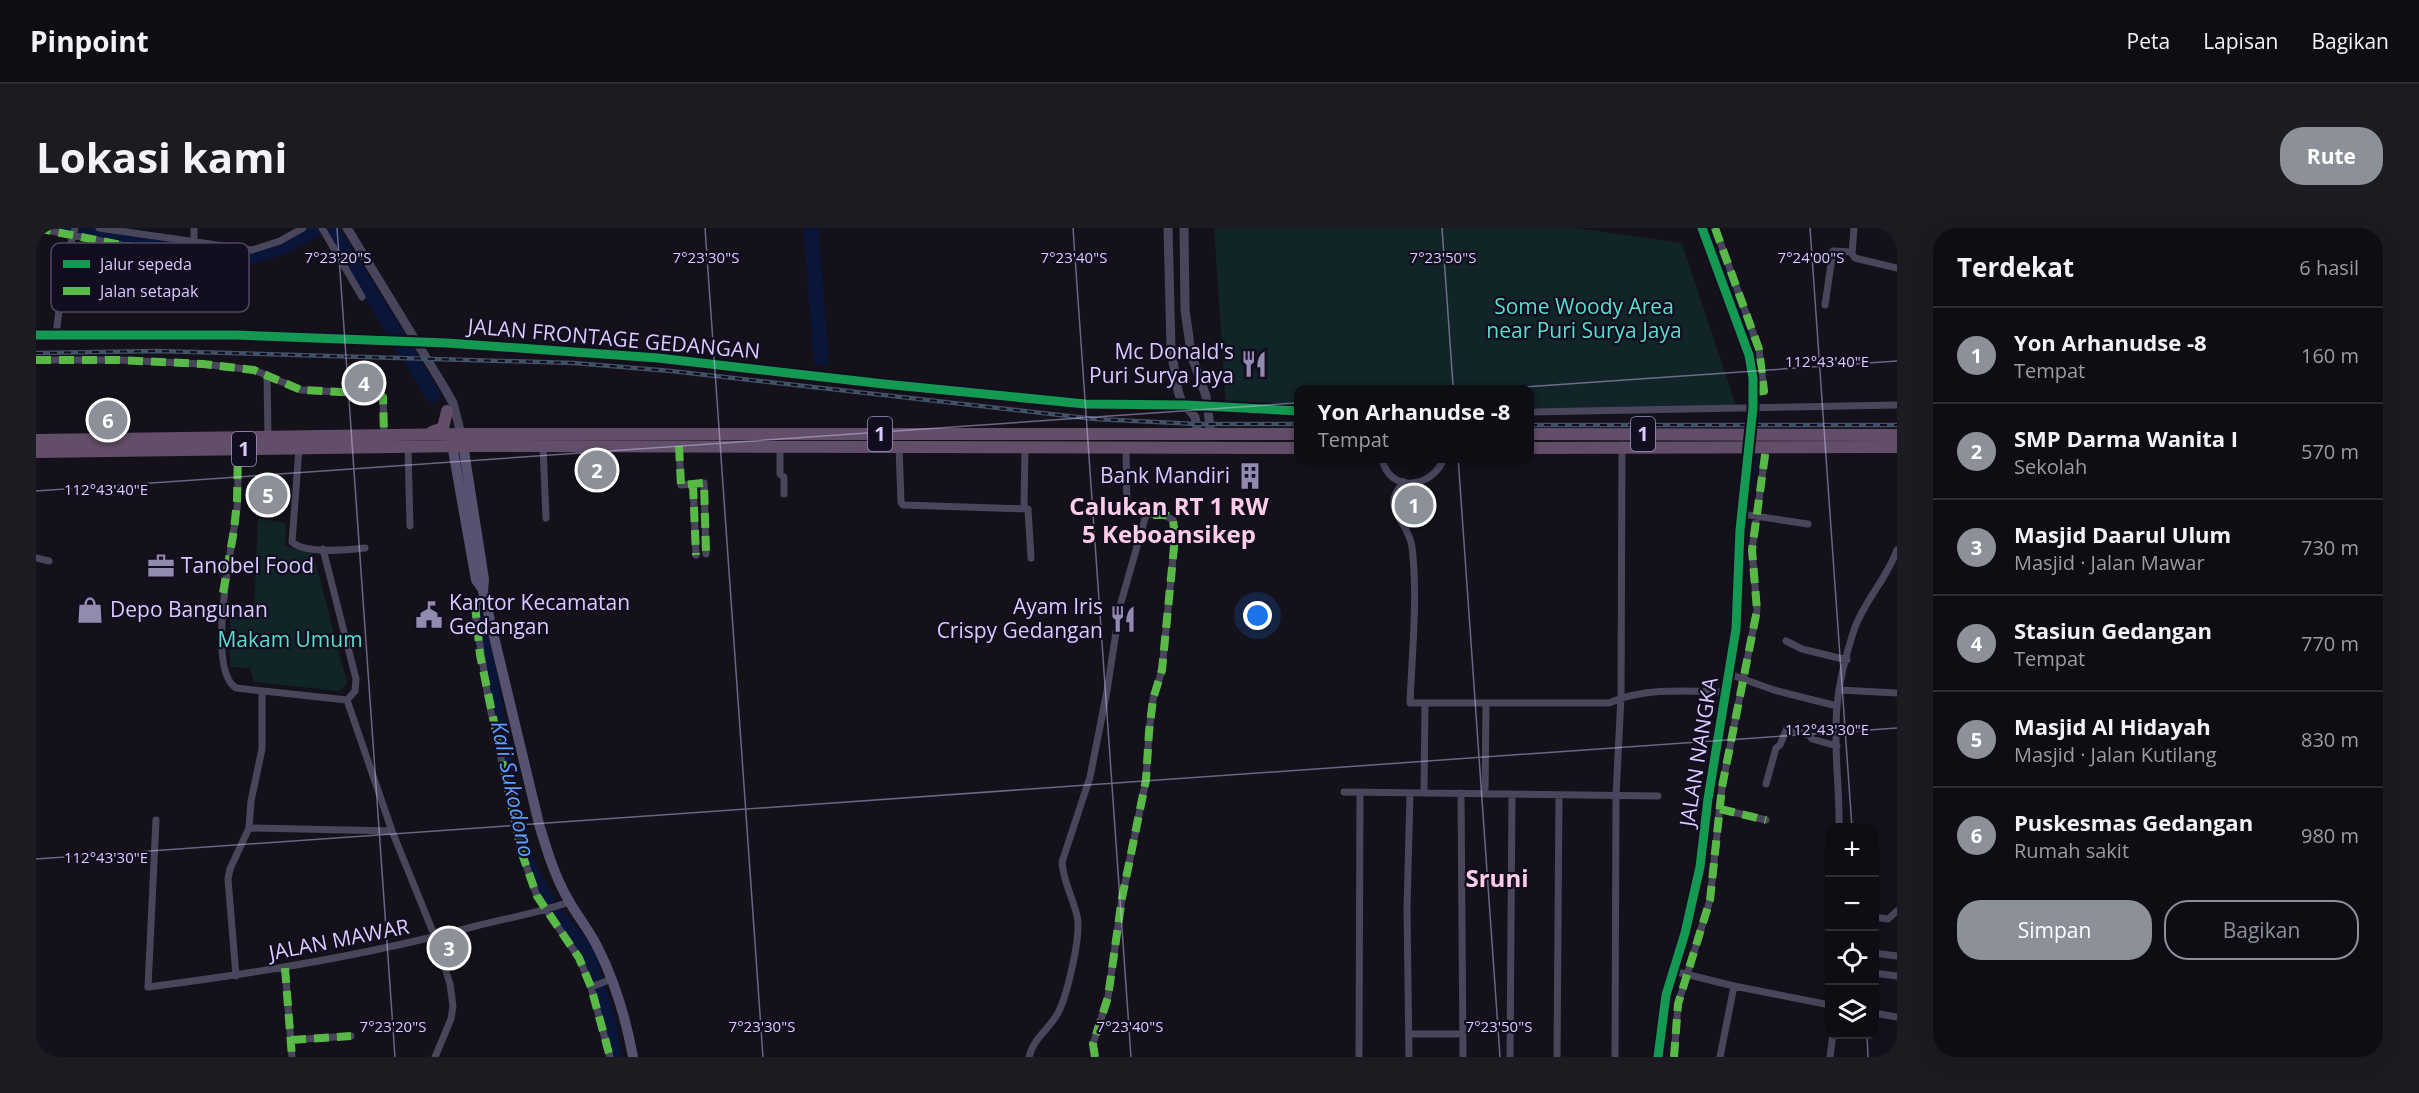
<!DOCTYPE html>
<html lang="id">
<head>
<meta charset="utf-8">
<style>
	:root { --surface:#0f0d14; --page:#1d1b22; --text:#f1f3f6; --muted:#9b9ca0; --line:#2f2d34; --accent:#8c9099 }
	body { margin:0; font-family:"Open Sans",sans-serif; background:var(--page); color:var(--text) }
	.controls { position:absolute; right:18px; bottom:18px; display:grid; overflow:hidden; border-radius:12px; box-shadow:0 6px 24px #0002 }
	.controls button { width:54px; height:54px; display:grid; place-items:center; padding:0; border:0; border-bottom:2px solid var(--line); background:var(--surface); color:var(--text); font:30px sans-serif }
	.you { position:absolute; left:1222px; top:388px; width:21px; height:21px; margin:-15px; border:4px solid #fff; border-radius:50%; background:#1a73e8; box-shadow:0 0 0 9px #1a73e833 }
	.badge { display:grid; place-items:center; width:39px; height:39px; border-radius:50%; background:var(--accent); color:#fff; font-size:20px; font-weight:700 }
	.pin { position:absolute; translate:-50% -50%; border:3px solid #fff; box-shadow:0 2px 6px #0006 }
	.popup { position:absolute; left:1258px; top:157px; width:240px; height:78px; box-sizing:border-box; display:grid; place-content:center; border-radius:12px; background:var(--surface); filter:drop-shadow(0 2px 4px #0005); font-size:20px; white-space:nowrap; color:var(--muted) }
	.popup b { font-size:22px; color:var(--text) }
	.popup::after { content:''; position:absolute; left:50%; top:100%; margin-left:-12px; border:12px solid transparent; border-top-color:var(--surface) }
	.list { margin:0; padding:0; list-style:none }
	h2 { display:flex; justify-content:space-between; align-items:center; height:78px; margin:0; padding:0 24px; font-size:26px }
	h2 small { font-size:20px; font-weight:400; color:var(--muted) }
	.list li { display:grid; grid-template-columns:39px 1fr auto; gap:18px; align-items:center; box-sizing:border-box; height:96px; padding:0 24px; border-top:2px solid var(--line) }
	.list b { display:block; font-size:22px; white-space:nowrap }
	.list p { margin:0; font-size:20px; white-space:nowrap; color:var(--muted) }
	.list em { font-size:20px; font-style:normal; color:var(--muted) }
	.actions { display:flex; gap:12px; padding:18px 24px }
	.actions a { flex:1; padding:14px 0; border:2px solid var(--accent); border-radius:24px; text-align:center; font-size:21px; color:var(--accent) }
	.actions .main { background:var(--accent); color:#fff }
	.icon { flex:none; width:33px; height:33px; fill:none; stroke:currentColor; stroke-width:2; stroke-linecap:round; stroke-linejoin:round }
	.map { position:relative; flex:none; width:1861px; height:829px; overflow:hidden; border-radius:24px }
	header { display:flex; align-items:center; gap:36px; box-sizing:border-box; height:84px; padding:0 30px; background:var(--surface); border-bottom:2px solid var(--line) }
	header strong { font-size:28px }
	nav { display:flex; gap:33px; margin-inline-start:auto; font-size:21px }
	.intro { display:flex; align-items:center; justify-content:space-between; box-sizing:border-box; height:144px; padding:0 36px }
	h1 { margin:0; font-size:42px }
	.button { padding:15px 27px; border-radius:24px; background:var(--accent); color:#fff; font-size:21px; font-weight:700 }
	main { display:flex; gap:36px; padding:0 36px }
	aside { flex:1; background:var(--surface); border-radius:24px; box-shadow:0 6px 24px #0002 }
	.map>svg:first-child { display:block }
	.green { fill:#112427 }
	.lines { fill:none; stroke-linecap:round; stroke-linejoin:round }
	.stream { stroke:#0a1639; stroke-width:2 }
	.river { stroke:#0a1639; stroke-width:15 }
	.minor { stroke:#49465c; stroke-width:7 }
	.tertiary { stroke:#49465c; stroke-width:9 }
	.secondary { stroke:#56526f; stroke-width:10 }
	.trunk { stroke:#624e68; stroke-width:12 }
	.rail-casing { stroke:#425266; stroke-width:4.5 }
	.rail { stroke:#120d1f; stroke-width:2; stroke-dasharray:7; stroke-linecap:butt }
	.quiet { stroke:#58b947; stroke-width:8; stroke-dasharray:15 8; stroke-linecap:butt }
	.cycleway-casing { stroke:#120d1f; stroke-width:13 }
	.cycleway { stroke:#139951; stroke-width:9 }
	.ticks { fill:none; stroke:#d7cbff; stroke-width:1.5; stroke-opacity:0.45 }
	.labels { text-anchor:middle; stroke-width:4.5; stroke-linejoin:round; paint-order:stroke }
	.shield { fill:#120d1f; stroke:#9c92bc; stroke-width:1.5 }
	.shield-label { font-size:20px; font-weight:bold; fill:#d7cbff }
	.park-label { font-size:21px; fill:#58decc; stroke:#120d1f }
	.street-label { font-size:21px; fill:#d7cbff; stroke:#120d1f }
	.poi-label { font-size:21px; fill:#d7cbff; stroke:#120d1f; text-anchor:end }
	.water-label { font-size:22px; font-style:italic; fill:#5a9ffe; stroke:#120d1f }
	.quarter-label { font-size:24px; font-weight:bold; fill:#ffcde7; stroke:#120d1f }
	.key { fill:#120d1f; stroke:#4d4662; stroke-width:1.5 }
	.key-label { font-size:16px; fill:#d7cbff }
	.ticks-label { font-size:15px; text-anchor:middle; fill:#d7cbff; stroke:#120d1f; stroke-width:4.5; stroke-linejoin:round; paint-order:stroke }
</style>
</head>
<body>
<header>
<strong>Pinpoint</strong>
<nav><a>Peta</a><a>Lapisan</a><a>Bagikan</a></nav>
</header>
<div class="intro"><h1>Lokasi kami</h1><a class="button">Rute</a></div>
<main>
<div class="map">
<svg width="1861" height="829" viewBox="0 0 1861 829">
	<rect width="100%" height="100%" fill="#14111b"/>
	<path class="green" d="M1178,0h362l106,15 55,165h-207v-18h-232v18h-72z
		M222,290l28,5 -1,23 28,7 34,130 -8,8 -85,-9 -4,-14 -20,-1v-56l24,1z"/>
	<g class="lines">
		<path class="stream" d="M1672,0l39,99 9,37 4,41
			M1723,201l1,-18
			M1711,277l12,-52
			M1704,397l2,-39"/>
		<path class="river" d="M29,0l75,14 55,6 50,9 36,-9 37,-20
			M295,0l102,167
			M775,0l10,130
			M441,381l36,190
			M489,627l3,9 23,44 35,43 23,72 6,34"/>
		<path class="minor" d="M0,0l95,19 2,3 -2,19
			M63,0l153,22 28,-9 23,-13
			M158,0v13
			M286,0l40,69
			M1679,0l44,121 5,42 -11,1
			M1818,0l-2,26 3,4 42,10
			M1789,77l8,-54 19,1
			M20,106l9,-70 10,-36
			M0,132h83l84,4 51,6 47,20 78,4 4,3 1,38
			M231,147l1,61
			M1172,179l90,4
			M1494,184l367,-7
			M507,218l3,72
			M643,218l2,39 23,-2 2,71
			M372,219l2,79
			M744,219v27l4,3v17
			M863,219l2,55 2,3 125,4 3,49
			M263,220l-7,94c13,12 56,8 73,6
			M202,221c-1,20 1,40 -1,60 -4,33 -32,160 -1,179l111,12
			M1346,230c6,35 50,32 62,0
			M1368,254c-26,27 5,38 8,65 6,51 0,105 -2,156h199c36,-16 79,-12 118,-11
			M657,256l3,71
			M988,280l1,-61
			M1706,286l66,10
			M287,321l33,130 -1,12 -8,9
			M0,330l13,3
			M448,368l-10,10 14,92 33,153 16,45 42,62 12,29 19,70
			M1750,413l16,8 45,11
			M1693,446l45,16 63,16
			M1804,462l57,3
			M311,472l45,131 43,106 15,47 3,22 -2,13 -16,38
			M1730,556l10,-36 4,-3 7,-17 22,7 3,4 25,7
			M1308,564l314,4
			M1388,565l1,-90
			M1425,565l2,264
			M1449,566l1,-91
			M1684,581l46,11
			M120,592l-8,167c111,-14 220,-32 328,-61 31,-8 63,-13 93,-24
			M213,600l143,3
			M1803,600c1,-40 -6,-81 -2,-121 2,-26 10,-56 18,-80 11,-28 32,-49 42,-77
			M1838,689l14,2 9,-8
			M1838,725l23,3
			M249,740l7,89
			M1637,743l61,15 96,19
			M1838,745l23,3
			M200,748l-8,-97 2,-10 19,-41 2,-27 11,-52v-58
			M555,759l21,-8
			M1838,785l23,4
			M1373,806h54
			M255,812l60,-4
			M993,829c4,-19 22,-29 30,-46 8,-17 23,-77 18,-95 -4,-18 -14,-35 -15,-54l28,-85 17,-86 13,-85 26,-91
			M1059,829l-2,-13 15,-47 14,-99 24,-118 3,-48 4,-33 9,-29 13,-133 -2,-17c-13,-10 -32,-2 -46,-12l-1,-61
			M1323,829l1,-265
			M1373,829l-2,-148 3,-116
			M1474,829l2,-263
			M1521,829l2,-262
			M1579,829l1,-262 5,-98 1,-252
			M1638,829l4,-53 32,-104 12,-113 35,-177 -5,-60 14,-102
			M1684,829l14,-71
			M1794,829l3,-23"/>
		<path class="tertiary" d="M311,0l97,159 9,16 8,31
			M1132,0l3,121 7,42 3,9 14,17 3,17
			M1148,0l1,82 4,28 2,16 15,42 5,38
			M0,107h200l211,8 211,15 226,26 201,20 123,3
			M1622,829l8,-62 19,-62 15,-66 8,-68 28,-170 4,-99 13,-122v-30l-4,-23 -47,-127"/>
		<path class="secondary" d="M426,210l22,141 -1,12 56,233c8,27 16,53 30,77 9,16 21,30 29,47 17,34 28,71 35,109
			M415,211l25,141 7,10"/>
		<path class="trunk" d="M396,204l11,-4 4,-17
			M1494,206l367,1
			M0,212l425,-6h837
			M1494,220l367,-1
			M0,224l427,-6 835,2"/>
		<defs>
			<path id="rail" d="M0,125l121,-2 417,12 97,8 424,48 102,5h101
				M1494,197h367"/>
		</defs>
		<use href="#rail" class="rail-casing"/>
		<use href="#rail" class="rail"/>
		<path class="quiet" d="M0,0l95,19 2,3 -2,19
			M1679,0l44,121 5,42 -11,1
			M0,132h83l84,4 51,6 47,20 78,4 4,3 1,38
			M643,218l2,39 23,-2 2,71
			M657,256l3,71
			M187,365l11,-63 3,-29 1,-52
			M439,375l5,52 41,196 16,45 42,62 12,29 19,70
			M1684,581l46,11
			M249,740l7,89
			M255,812l60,-4
			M1059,829l-2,-13 15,-47 14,-99 24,-118 3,-48 4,-33 9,-29 13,-133 -2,-17 -7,-5h-20
			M1638,829l4,-53 32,-104 12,-113 35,-177 -5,-60 14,-102"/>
		<defs>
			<path id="cycleway" d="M0,107h200l211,8 211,15 226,26 201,20 101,1 112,6
				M1622,829l8,-62 19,-62 15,-66 8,-68 28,-170 4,-99 13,-122v-30l-4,-23 -47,-127"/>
		</defs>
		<use href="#cycleway" class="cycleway-casing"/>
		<use href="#cycleway" class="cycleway"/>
	</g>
	<path class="ticks" d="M301,0l58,829M669,0l58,829M1037,0l58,829M1406,0l58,829M1774,0l42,600M0,263l1861,-130M0,631l1861,-131M1831,806l1,23"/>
	<defs>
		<symbol id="restaurant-bare" viewBox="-9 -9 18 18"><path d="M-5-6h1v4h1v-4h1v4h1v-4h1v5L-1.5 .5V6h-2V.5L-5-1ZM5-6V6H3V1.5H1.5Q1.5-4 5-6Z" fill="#938aaf" stroke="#120d1f" stroke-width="2.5" paint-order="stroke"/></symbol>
		<symbol id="building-bare" viewBox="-9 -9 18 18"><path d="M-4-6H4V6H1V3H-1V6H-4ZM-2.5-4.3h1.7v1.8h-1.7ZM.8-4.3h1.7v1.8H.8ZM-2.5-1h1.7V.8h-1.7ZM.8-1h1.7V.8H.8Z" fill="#938aaf" stroke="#120d1f" stroke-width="2.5" paint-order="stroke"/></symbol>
		<symbol id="office-bare" viewBox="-9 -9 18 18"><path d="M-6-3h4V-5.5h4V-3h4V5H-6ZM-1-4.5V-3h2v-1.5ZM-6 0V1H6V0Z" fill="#938aaf" stroke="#120d1f" stroke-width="2.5" paint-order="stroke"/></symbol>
		<symbol id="shop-bare" viewBox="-9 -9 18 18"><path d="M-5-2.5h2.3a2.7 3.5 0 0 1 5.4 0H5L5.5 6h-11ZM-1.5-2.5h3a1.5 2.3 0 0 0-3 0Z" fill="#938aaf" stroke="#120d1f" stroke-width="2.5" paint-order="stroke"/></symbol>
		<symbol id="civic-bare" viewBox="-9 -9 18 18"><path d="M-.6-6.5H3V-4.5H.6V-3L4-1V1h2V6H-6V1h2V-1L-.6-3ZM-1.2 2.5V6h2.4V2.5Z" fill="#938aaf" stroke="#120d1f" stroke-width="2.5" paint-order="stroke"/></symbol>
	</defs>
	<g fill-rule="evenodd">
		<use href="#restaurant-bare" x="1199" y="117" width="38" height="38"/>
		<use href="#building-bare" x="1195" y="229" width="38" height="38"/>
		<use href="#office-bare" x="106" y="319" width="38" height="38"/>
		<use href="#shop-bare" x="35" y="363" width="38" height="38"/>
		<use href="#civic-bare" x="374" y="368" width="38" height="38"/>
		<use href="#restaurant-bare" x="1068" y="372" width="38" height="38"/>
	</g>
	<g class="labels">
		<g class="shield">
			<rect x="832" y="189" width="24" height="34" rx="4.5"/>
			<rect x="1595" y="189" width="24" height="34" rx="4.5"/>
			<rect x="196" y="204" width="24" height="34" rx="4.5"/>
		</g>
		<g class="shield-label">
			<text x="844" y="213">1</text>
			<text x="1607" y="213">1</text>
			<text x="208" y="228">1</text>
		</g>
		<g class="park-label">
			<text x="1548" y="86">Some Woody Area<tspan x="1548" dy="24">near Puri Surya Jaya</tspan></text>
			<text x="254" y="419">Makam Umum</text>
		</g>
		<g class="street-label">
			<text transform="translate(578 111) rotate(5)" y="7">JALAN FRONTAGE GEDANGAN</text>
			<text transform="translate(1663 524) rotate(-81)" y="7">JALAN NANGKA</text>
			<text transform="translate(303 712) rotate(-11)" y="7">JALAN MAWAR</text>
		</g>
		<g class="poi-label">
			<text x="1198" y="131">Mc Donald's<tspan x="1198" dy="24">Puri Surya Jaya</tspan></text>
			<text x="1194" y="255">Bank Mandiri</text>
			<text x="145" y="345" text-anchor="start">Tanobel Food</text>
			<text x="413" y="382" text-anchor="start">Kantor Kecamatan<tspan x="413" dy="24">Gedangan</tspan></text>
			<text x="1067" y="386">Ayam Iris<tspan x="1067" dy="24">Crispy Gedangan</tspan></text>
			<text x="74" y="389" text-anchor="start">Depo Bangunan</text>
		</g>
		<g class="water-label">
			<text transform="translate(477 561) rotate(78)" y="8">Kali Sukodono</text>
		</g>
		<g class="quarter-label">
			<text x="1133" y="287">Calukan RT 1 RW<tspan x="1133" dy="28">5 Keboansikep</tspan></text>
			<text x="1461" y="659">Sruni</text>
		</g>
	</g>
	<rect x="15" y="15" width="198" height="69" rx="9" class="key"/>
	<rect x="27" y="32" width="27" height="8" fill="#139951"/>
	<rect x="27" y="59" width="27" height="8" fill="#58b947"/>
	<g class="key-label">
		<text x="64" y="42">Jalur sepeda</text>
		<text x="64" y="69">Jalan setapak</text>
	</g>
	<g class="ticks-label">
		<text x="302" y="35">7°23'20"S</text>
		<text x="670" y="35">7°23'30"S</text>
		<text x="1038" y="35">7°23'40"S</text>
		<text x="1407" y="35">7°23'50"S</text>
		<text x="1775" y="35">7°24'00"S</text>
		<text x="1791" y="139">112°43'40"E</text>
		<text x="70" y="267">112°43'40"E</text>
		<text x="1791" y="507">112°43'30"E</text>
		<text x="70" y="635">112°43'30"E</text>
		<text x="357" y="804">7°23'20"S</text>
		<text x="726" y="804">7°23'30"S</text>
		<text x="1094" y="804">7°23'40"S</text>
		<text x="1463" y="804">7°23'50"S</text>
	</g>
</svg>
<div class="controls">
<button>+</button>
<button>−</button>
<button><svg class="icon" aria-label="locate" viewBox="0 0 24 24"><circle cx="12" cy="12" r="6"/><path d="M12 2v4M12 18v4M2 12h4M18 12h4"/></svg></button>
<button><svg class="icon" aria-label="layers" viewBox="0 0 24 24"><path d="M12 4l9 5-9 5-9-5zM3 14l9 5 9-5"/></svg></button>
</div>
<div class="you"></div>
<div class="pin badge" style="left:1378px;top:277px">1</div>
<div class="popup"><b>Yon Arhanudse -8</b>Tempat</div>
<div class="pin badge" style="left:561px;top:242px">2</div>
<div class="pin badge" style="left:413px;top:720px">3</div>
<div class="pin badge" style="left:328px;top:155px">4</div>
<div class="pin badge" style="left:232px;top:267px">5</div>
<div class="pin badge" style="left:72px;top:192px">6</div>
</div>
<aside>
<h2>Terdekat<small>6 hasil</small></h2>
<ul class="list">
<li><span class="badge">1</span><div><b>Yon Arhanudse -8</b><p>Tempat</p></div><em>160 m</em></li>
<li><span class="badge">2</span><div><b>SMP Darma Wanita I</b><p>Sekolah</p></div><em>570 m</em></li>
<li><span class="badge">3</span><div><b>Masjid Daarul Ulum</b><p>Masjid · Jalan Mawar</p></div><em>730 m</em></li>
<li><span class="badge">4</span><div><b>Stasiun Gedangan</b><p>Tempat</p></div><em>770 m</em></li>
<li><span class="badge">5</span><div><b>Masjid Al Hidayah</b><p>Masjid · Jalan Kutilang</p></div><em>830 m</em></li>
<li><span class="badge">6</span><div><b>Puskesmas Gedangan</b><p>Rumah sakit</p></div><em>980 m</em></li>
</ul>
<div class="actions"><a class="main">Simpan</a><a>Bagikan</a></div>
</aside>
</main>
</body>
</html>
